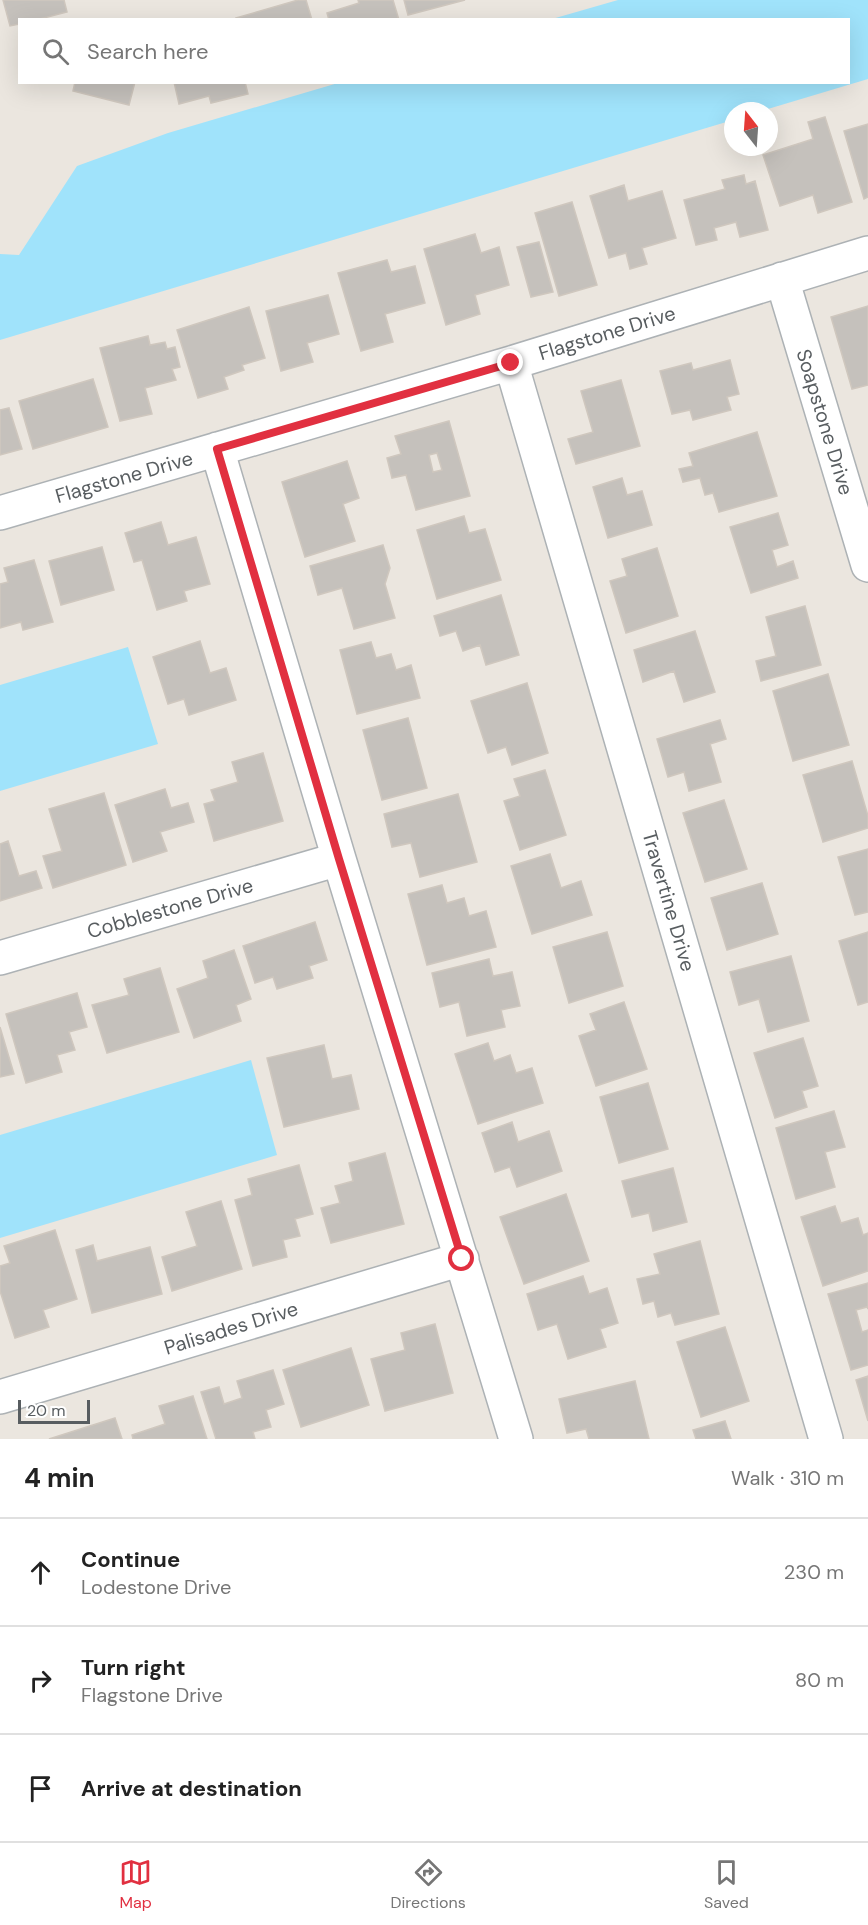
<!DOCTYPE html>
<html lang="en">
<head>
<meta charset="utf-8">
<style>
	:root { --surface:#fff; --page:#f6f6f6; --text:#222; --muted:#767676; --line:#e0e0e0; --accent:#e13040 }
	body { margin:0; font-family:"DM Sans",sans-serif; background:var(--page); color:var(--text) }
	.compass { position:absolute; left:724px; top:102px; width:54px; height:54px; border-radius:50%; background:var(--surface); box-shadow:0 6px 24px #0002; rotate:343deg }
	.scale { position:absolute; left:18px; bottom:15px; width:72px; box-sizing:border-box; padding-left:6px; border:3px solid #585d60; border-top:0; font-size:16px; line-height:21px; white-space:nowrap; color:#585d60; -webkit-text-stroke:4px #fff; paint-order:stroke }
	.stop { position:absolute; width:18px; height:18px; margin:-14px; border:4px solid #e13040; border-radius:50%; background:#fff }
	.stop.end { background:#e13040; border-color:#fff; box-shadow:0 2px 6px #0008 }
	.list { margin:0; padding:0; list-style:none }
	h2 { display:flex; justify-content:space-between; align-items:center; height:78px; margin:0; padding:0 24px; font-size:26px }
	h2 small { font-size:20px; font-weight:400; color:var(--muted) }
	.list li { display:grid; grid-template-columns:39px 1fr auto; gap:18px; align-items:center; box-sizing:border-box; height:108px; padding:0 24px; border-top:2px solid var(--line) }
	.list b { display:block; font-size:22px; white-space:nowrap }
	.list p { margin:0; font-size:20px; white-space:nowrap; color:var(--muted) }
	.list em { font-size:20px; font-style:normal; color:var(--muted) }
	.icon { flex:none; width:33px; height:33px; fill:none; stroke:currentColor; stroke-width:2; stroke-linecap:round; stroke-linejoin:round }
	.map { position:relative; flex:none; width:868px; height:1439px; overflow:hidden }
	.search { position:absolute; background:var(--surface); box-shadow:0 6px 24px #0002; left:18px; right:18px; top:18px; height:66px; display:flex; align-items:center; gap:15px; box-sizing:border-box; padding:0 21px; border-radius:0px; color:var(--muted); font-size:22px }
	.sheet { height:402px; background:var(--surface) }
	nav { display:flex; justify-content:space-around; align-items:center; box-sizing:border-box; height:84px; border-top:2px solid var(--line); background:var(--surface); font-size:16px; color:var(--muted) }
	nav a { display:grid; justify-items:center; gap:3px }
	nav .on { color:var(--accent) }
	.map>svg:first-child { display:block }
	.water { fill:#a0e3fb }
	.building { fill:#c5c1bc; stroke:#cfc7be; stroke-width:1.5; fill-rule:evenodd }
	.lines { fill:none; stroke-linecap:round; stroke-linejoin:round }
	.minor-casing { stroke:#adb2b5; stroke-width:36 }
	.minor { stroke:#fff; stroke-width:33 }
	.route { stroke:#e13040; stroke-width:8 }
	.labels { text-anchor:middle; stroke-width:4.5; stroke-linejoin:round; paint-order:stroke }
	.street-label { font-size:20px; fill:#585d60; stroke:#fff }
</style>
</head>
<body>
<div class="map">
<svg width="868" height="1439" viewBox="0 0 868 1439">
	<rect width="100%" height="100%" fill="#ebe6df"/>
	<path class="water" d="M618,0h250v79l-107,32h-28v9l-733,220v-86l19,1 58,-89 91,-33 170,-50 510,-1v-62l-296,-1z
		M128,647l30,97 -158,47v-106z
		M251,1060l26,95 -277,83v-103z"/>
	<path class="building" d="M3,0h61l3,12 -31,8h-16v4l-10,2z
		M298,0h8l6,20h-75l-1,-2z
		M358,0h35l6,20h-70l-2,-7 32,-10z
		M404,0h61l-57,15z
		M75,82h60l-6,23 -56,-14z
		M174,82h71l3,12 -37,9 -2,-7 -30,8z
		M825,117l27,85 -34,11 -5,-18 -33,11 -17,-51 50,-16 -5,-17z
		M868,124v73l-4,2 -20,-68z
		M744,175l2,9 9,-3 13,49 -28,7 -4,-15 -22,6 3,12 -21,5 -12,-45 41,-11 -3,-9z
		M624,185l4,16 34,-10 14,47 -34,10 5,16 -17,5 -4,-16 -17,5 -19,-62z
		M572,202l25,83 -38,11 -24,-83z
		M475,234l6,19 18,-6 10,38 -34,10 5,19 -34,11 -22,-76z
		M539,242l14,50 -22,5 -14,-50z
		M387,260l4,12 24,-6 10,37 -40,11 8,28 -32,9 -23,-78z
		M328,295l11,39 -32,9 6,19 -32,9 -15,-60z
		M868,306v79l-16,4 -21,-72z
		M249,307l16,51 -23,7 2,5 -20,7 4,12 -30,9 -21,-68z
		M148,336l2,9 15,-3 2,7 8,-2 5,20 -8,2 4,11 -31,8 7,26 -32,7 -20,-73z
		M730,360l9,34 -12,3 4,13 -38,10 -3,-10 -18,4 -12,-43 31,-8 2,7z
		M93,379l15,48 -75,22 -14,-48z
		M621,380l19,66 -64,18 -8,-25 25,-7 -12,-41z
		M9,408l13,41 -22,6v-45z
		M449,421l21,75 -54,14 -10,-35 -14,3 -5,-20 14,-4 -6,-18zM437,453l5,17 -9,2 -4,-17z
		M757,432l20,64 -58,16 -6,-19 -8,2 -5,-17 -17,4 -4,-13 14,-3 -4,-13z
		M347,461l12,37 -16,6 12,37 -50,16 -23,-75z
		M622,478l5,17 15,-4 10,34 -44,13 -15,-51z
		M778,513l10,32 -16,5 5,17 16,-6 5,17 -47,15 -21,-66z
		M464,516l5,17 16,-4 16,51 -64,19 -20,-69z
		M161,522l7,23 28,-8 14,47 -26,7 3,10 -30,9 -15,-50 -8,2 -9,-29z
		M383,545l7,23 -5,16 10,34 -41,11 -12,-41 -24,7 -8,-29z
		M102,547l12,43 -53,15 -12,-44z
		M657,548l21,68 -52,17 -16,-52 17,-5 -5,-17z
		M34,560l19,62 -30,8 -2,-8 -21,6v-44l8,-2 -4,-14z
		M501,595l18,60 -33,10 -6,-20 -17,6 -7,-20 -16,5 -6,-20z
		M805,606l16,59 -60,16 -5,-20 20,-5 -10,-39z
		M695,631l20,61 -31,10 -10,-31 -31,11 -9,-32z
		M200,641l10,32 16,-5 10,32 -47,15 -5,-16 -16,5 -15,-47z
		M371,642l5,16 15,-4 5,16 15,-5 9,33 -63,16 -17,-64z
		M828,674l21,71 -56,16 -20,-70z
		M527,683l21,70 -36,12 -6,-18 -18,6 -17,-52z
		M408,718l19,70 -45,12 -19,-70z
		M720,720l6,19 -16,5 11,38 -32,9 -5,-19 -16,5 -11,-38z
		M263,753l20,68 -69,20 -10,-37 11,-3 -4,-11 27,-8 -6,-20z
		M852,761l16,55v12l-45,14 -20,-67z
		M545,770l21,65 -46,15 -16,-49 16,-5 -6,-17z
		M165,789l6,19 17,-5 6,19 -34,10 7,19 -34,11 -18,-57z
		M104,793l22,72 -73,23 -10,-32 19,-5 -13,-42z
		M458,794l19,68 -57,15 -9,-34 -19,4 -8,-33z
		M724,800l23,69 -42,13 -22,-69z
		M8,841l11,35 17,-5 6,17 -42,13v-57z
		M868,849v63l-13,3 -17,-58z
		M550,854l11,34 20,-7 11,34 -60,19 -21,-68z
		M762,883l16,51 -51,16 -16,-52z
		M442,885l5,18 17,-5 5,18 17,-5 10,36 -69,18 -19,-71z
		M315,922l12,38 -18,6 4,12 -36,11 -4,-12 -18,6 -12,-37z
		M607,932l16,54 -54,17 -16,-56z
		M868,932v70l-10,3 -19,-64z
		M234,950l17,49 -15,6 5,16 -47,17 -17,-49 31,-11 -5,-17z
		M791,956l18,65 -41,11 -9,-33 -20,6 -9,-33z
		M489,959l4,17 19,-4 8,34 -19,4 4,17 -38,9 -8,-34 -19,5 -8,-34z
		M160,968l19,64 -72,21 -15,-48 37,-10 -5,-16z
		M77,993l10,34 -18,5 6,18 -18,5 5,17 -36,11 -20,-69z
		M624,1002l23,67 -51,17 -17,-50 17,-6 -6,-16z
		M0,1027l14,47 -14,3z
		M803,1038l15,48 -16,5 5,16 -32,11 -21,-65z
		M488,1043l6,18 16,-6 6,18 16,-5 11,35 -65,21 -23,-70z
		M324,1045l8,34 19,-4 8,34 -75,18 -17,-69z
		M648,1083l20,66 -49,14 -19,-66z
		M834,1111l11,36 -20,5 10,35 -39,12 -20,-71z
		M512,1122l6,20 31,-11 13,40 -45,16 -7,-20 -15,5 -13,-39z
		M385,1153l19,71 -73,19 -10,-35 19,-5 -5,-17 18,-5 -4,-18z
		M299,1165l14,49 -18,5 5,17 -17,4 4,17 -34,9 -18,-66 17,-5 -4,-16z
		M673,1168l14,54 -34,9 -4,-18 -17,4 -10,-36z
		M566,1194l23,67 -65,23 -24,-67z
		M221,1201l21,68 -70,22 -10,-34 35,-11 -11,-34z
		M835,1206l6,17 17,-5 5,17 5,-2v38l-45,15 -22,-69z
		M55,1230l22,69 -34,11 6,17 -34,11 -15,-47v-25l10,-3 -6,-17z
		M700,1241l19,73 -44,11 -4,-12 -13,4 -4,-16 -11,3 -6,-25 23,-5 -6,-20z
		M93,1245l4,16 53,-14 12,47 -70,19 -16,-63z
		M583,1276l6,18 18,-6 11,35 -18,6 6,18 -38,12 -11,-35 -19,6 -11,-36z
		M868,1283v26l-1,-2 -11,3 6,22 6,-2v35l-17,5 -23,-76z
		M435,1324l18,69 -68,18 -14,-52 34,-9 -4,-17z
		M725,1327l24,74 -48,16 -24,-75z
		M351,1348l18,57 -68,22 -18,-57z
		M273,1370l11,34 -18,6 5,17 -18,5 2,7h-39l-15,-47 18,-5 5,17 18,-6 -5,-17z
		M868,1376v45l-12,-41z
		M635,1381l14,58h-60l-3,-10 -19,4 -8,-34z
		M193,1396l14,43h-74l-1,-4 33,-11 -6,-18z
		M115,1418l7,21h-73z
		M725,1421l6,18h-35l-3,-9z"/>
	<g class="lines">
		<defs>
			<path id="minor" d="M782,279l86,286
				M511,363l315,1076
				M217,449l122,410 177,580
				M0,513l511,-150 357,-110
				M0,958l339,-99
				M0,1397l462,-138"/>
		</defs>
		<use href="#minor" class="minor-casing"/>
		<use href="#minor" class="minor"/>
	</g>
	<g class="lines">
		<path class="route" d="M462,1259l-123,-400 -122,-410 294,-86"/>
	</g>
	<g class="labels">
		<g class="street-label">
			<text transform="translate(607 333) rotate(-17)" y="7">Flagstone Drive</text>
			<text transform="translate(825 422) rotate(73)" y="7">Soapstone Drive</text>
			<text transform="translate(124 477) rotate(-16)" y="7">Flagstone Drive</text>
			<text transform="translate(669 901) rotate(74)" y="7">Travertine Drive</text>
			<text transform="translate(170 908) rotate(-16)" y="7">Cobblestone Drive</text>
			<text transform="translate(231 1328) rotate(-17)" y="7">Palisades Drive</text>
		</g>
	</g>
</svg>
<svg class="compass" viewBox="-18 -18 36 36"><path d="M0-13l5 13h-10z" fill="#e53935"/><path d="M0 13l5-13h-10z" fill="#767676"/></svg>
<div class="scale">20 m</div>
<div class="stop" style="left:462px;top:1259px"></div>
<div class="stop end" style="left:511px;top:363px"></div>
<div class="search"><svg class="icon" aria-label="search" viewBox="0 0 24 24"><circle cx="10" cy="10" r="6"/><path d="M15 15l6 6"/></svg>Search here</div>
</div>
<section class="sheet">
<h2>4 min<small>Walk · 310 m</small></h2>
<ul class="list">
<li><svg class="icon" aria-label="ahead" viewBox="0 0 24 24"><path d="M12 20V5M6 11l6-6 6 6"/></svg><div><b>Continue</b><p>Lodestone Drive</p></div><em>230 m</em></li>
<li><svg class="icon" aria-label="right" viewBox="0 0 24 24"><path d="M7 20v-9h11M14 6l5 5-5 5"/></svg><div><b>Turn right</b><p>Flagstone Drive</p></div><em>80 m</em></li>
<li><svg class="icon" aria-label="arrive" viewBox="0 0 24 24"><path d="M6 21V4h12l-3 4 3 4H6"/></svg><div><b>Arrive at destination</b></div></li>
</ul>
</section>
<nav>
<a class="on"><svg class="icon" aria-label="map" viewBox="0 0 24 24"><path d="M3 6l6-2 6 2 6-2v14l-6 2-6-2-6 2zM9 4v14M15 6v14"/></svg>Map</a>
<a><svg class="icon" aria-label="directions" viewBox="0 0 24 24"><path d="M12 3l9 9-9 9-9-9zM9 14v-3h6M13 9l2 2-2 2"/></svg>Directions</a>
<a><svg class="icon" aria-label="saved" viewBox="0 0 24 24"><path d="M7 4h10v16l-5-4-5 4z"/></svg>Saved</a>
</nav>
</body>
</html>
